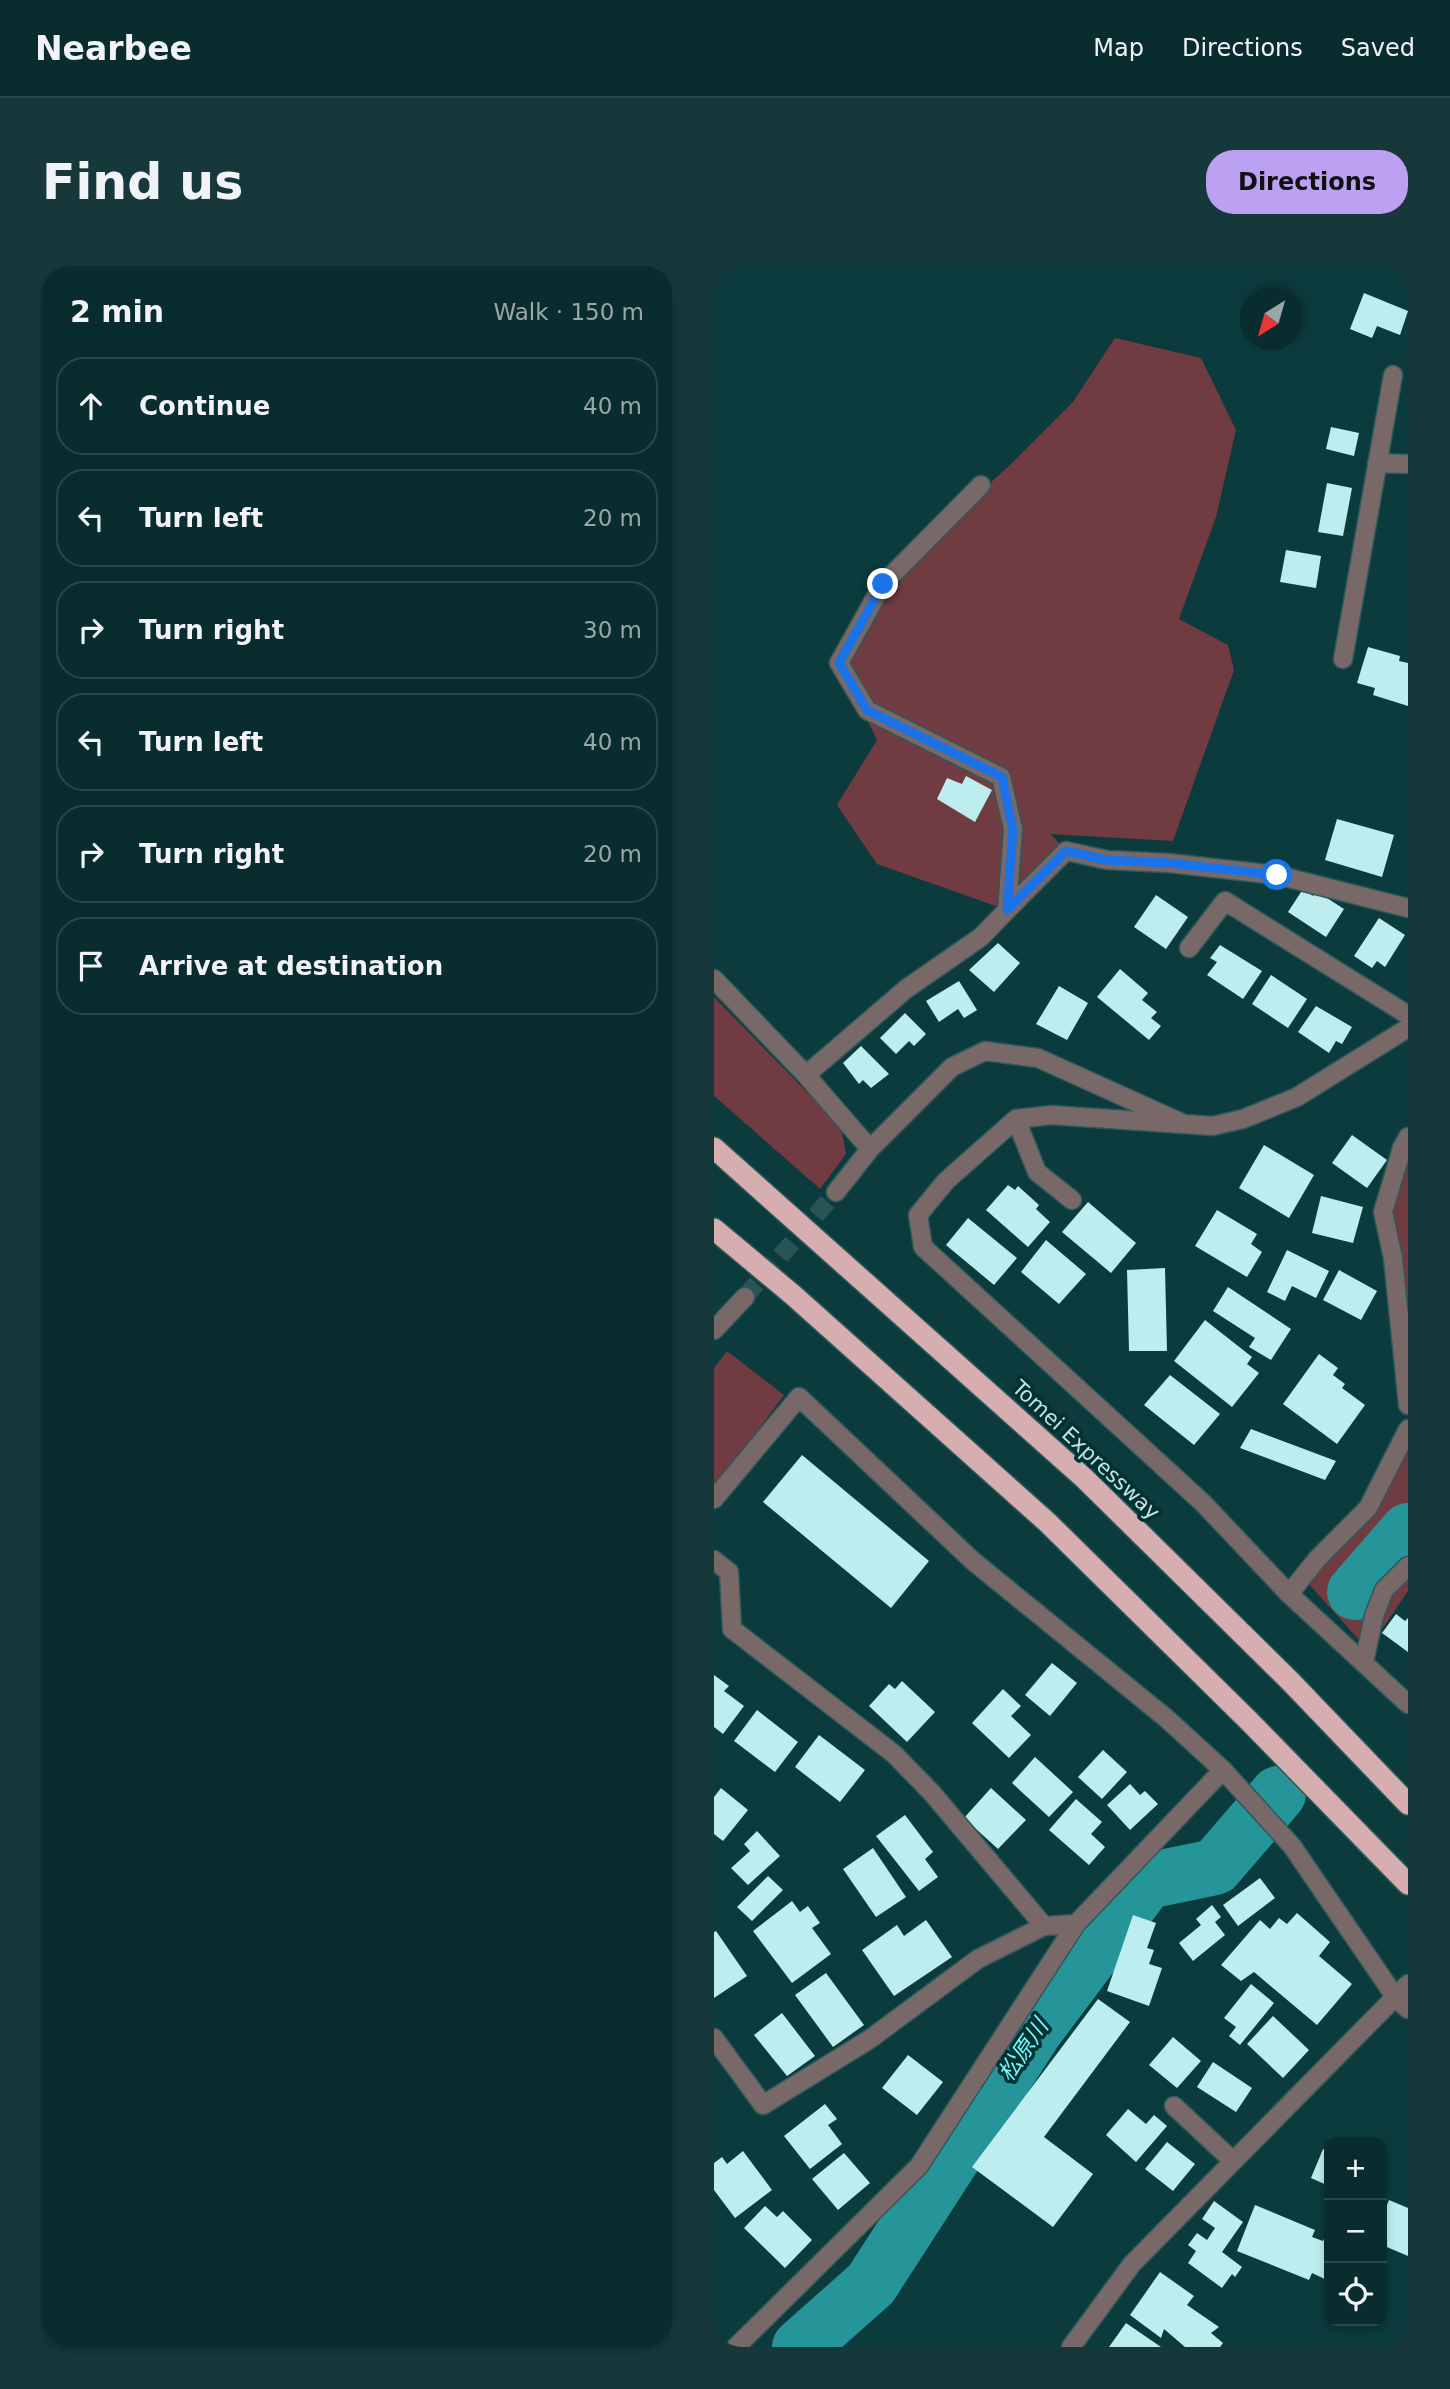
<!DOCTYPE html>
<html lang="en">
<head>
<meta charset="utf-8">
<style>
	:root { --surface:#092c2e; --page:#17383a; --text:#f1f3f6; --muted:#99a7aa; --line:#29484a; --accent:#bca0f2 }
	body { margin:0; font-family:"DejaVu Sans","Noto Sans JP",sans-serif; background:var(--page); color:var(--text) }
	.controls { position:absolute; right:21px; bottom:21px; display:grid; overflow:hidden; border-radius:14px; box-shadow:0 4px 10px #0003 }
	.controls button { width:63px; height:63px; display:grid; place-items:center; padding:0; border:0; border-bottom:2px solid var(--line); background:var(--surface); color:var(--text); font:35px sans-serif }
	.compass { position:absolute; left:526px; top:21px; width:63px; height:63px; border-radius:50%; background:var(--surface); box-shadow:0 4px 10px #0003; rotate:217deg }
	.stop { position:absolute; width:21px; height:21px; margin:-16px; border:5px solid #1a73e8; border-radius:50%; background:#fff }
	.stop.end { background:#1a73e8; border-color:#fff; box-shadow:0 2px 7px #0008 }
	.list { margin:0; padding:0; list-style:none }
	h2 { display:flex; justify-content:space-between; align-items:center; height:91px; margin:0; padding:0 28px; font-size:30px }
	h2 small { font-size:23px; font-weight:400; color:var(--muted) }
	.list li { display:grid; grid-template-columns:46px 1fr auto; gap:21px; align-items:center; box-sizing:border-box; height:98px; margin:0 14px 14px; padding:0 14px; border:2px solid var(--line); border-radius:28px }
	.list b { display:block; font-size:26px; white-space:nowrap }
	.list em { font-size:23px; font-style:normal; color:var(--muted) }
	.icon { flex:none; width:38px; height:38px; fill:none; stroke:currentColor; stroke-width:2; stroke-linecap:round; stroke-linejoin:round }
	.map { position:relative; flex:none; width:694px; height:2081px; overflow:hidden; border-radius:28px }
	header { display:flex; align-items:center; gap:42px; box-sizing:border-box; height:98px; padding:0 35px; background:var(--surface); border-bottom:2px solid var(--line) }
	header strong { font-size:33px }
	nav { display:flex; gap:38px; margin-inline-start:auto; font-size:24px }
	.intro { display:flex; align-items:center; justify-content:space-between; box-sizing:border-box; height:168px; padding:0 42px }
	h1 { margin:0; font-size:49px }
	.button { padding:18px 32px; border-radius:28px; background:var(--accent); color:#111; font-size:24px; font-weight:700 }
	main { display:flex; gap:42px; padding:0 42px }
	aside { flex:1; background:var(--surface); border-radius:28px; box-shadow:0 4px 10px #0003 }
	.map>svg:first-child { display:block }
	.green { fill:#713c41 }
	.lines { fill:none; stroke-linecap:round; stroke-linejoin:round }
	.river { stroke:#259599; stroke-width:56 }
	.building { fill:#beedef }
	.minor-tunnel { stroke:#285456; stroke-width:18; stroke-dasharray:18 9; stroke-linecap:butt }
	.minor-casing { stroke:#2e595b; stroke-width:21 }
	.highway-casing { stroke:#2e595b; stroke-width:24 }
	.minor { stroke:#796868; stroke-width:18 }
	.highway { stroke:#d7aeb0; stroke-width:21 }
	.route { stroke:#1a73e8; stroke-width:9 }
	.labels { text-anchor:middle; stroke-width:7; stroke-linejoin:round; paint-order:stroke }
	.street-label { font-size:21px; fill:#cae1e1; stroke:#003133 }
	.water-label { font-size:23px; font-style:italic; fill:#71faff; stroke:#003133 }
</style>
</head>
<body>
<header>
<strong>Nearbee</strong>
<nav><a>Map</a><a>Directions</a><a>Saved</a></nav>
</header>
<div class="intro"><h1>Find us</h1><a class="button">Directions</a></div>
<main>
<aside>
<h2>2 min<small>Walk · 150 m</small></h2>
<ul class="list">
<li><svg class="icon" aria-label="ahead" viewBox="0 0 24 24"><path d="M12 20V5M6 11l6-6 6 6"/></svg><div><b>Continue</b></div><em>40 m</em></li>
<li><svg class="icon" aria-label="left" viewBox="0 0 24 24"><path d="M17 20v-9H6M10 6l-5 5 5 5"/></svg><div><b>Turn left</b></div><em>20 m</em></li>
<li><svg class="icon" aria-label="right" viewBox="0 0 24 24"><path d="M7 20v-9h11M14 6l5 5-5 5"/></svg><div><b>Turn right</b></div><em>30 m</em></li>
<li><svg class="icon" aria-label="left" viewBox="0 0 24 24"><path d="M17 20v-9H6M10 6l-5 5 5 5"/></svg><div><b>Turn left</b></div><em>40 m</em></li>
<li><svg class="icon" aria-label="right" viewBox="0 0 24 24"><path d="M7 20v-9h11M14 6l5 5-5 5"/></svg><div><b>Turn right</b></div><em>20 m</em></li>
<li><svg class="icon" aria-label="arrive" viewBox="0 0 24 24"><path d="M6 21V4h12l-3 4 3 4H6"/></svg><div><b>Arrive at destination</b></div></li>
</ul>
</aside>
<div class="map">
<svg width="694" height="2081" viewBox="0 0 694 2081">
	<rect width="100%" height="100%" fill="#0c3b3d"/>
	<path class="green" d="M401,72l86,20 35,72 -20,87 -37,102 49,26 6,25 -61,171 -123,-7 10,10 -53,66 -130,-46 -40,-59 40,-65 -38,-77 101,-134 71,-65 62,-62z
		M0,731l127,130 5,27 -26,35 -106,-93z
		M694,883v229l-22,-173z
		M13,1085l57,44 -70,95v-122z
		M694,1176v149l-40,59 -60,-67z"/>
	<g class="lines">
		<path class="river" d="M641,1326l53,-61
			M86,2081l71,-63 164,-254 112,-149 68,-14 63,-73"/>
	</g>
	<path class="building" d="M650,27l44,18 -8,24 -23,-9 -5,12 -22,-9z
		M617,161l28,6 -5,23 -28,-7z
		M613,217l25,5 -9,48 -25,-4z
		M572,284l35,6 -5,32 -36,-6z
		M654,381l32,9 -1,5 9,2v43l-35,-11 2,-7 -18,-5z
		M252,510l26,14 -17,32 -38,-23 10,-21 15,6z
		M623,553l57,16 -12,42 -57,-17z
		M589,623l10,7 3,-5 28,18 -18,28 -38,-25z
		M442,629l32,22 -22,32 -32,-22z
		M665,652l26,17 -20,32 -8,-6 -5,7 -18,-12z
		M284,677l22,20 -26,29 -25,-22z
		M506,679l42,26 -19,28 -36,-24 10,-13 -7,-4z
		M406,703l28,24 -6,7 15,12 -6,6 10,8 -12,14 -52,-43z
		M557,709l36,24 -19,29 -36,-24z
		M245,715l18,29 -13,8 -6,-9 -19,13 -13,-21z
		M345,720l29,17 -21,37 -31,-16z
		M602,740l36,21 -10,17 -6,-3 -7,12 -31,-21z
		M191,747l21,21 -12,12 -5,-5 -13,13 -16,-16z
		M147,780l28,28 -18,14 -8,-8 -4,4 -16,-21z
		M638,869l35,25 -20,28 -35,-25z
		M550,879l50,30 -25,43 -50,-30z
		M294,919l7,5 3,-4 21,19 -3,4 14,13 -22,25 -42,-37z
		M607,930l42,11 -10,36 -41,-10z
		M374,936l48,41 -25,30 -49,-41z
		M503,944l40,24 -6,10 11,8 -15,25 -52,-31z
		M254,952l49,40 -23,27 -48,-40z
		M332,974l40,34 -27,30 -38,-32z
		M573,984l42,21 -13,27 -24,-12 -7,15 -18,-9z
		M451,1002l2,83h-38l-2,-81z
		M625,1004l38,21 -16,29 -38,-20z
		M514,1021l63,42 -20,31 -22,-13 6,-9 -42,-27z
		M491,1054l47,37 -5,7 12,9 -27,34 -58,-46z
		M605,1088l19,14 -5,7 12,9 -3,4 23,17 -28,39 -54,-40z
		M456,1109l50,39 -26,31 -50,-40z
		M537,1163l85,32 -11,19 -85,-32z
		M88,1189l127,106 -38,47 -128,-106z
		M682,1348l9,7 3,-3v34l-26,-19z
		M338,1397l25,20 -27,33 -25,-21z
		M0,1409l15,11 -5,5 20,15 -21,28 -9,-7z
		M188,1415l33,31 -28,30 -38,-36 20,-22 6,5z
		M289,1423l18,17 -10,10 20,19 -22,23 -37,-35z
		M43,1444l41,32 -23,30 -41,-31z
		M105,1469l46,35 -25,32 -45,-35z
		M389,1484l24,22 -25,27 -24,-22z
		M321,1491l38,35 -24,25 -37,-34z
		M416,1518l10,11 5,-4 13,13 -28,26 -23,-25z
		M7,1522l27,22 -25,31 -9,-7v-37z
		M277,1522l35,32 -28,29 -34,-31z
		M362,1533l26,23 -11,12 14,13 -16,18 -40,-35z
		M191,1549l28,37 -8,7 13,18 -19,14 -43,-55z
		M43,1565l23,25 -32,29 -17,-17 19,-17 -6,-7z
		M159,1582l33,49 -30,20 -33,-48z
		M54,1610l15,14 -31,31 -15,-14z
		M546,1612l15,20 -37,28 -15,-21z
		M78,1635l8,11 8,-6 12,17 -8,5 19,26 -39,29 -39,-52z
		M498,1639l9,12 -6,5 10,13 -32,26 -14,-18 22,-18 -5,-6z
		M583,1647l33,29 -11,14 33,28 -35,41 -63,-53 -13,9 -20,-16 39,-45 10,9 9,-11 8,6z
		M419,1649l23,8 -9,25 7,2 -5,14 13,4 -13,38 -42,-15z
		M212,1654l26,37 -58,39 -32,-46 35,-25 7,11z
		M2,1665l31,45 -33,22v-66z
		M112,1707l38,52 -31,22 -38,-52z
		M537,1718l23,19 -34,42 -11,-9 7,-9 -12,-9z
		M384,1733l32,23 -86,115 49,37 -40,53 -81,-60z
		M68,1747l33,43 -28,20 -33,-41z
		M559,1750l36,34 -26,28 -36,-34z
		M459,1771l28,24 -24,27 -28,-23z
		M194,1789l35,27 -26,33 -35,-27z
		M499,1796l39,26 -16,24 -39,-25z
		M111,1838l12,15 -9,6 14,19 -32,25 -26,-33z
		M414,1843l18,15 8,-9 13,11 -31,36 -30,-27z
		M453,1876l28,22 -22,27 -28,-22z
		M609,1883l6,3v34l-18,-8z
		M29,1885l29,39 -37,28 -21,-28v-27l8,-6 5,7z
		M130,1887l26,30 -32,27 -26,-31z
		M675,1934l19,8v48l-26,-11v-27z
		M500,1935l29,21 -21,30 20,15 -7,10 -3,-3 -10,14 -34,-25 8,-12 -8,-6 9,-12 10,7 8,-12 -13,-9z
		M541,1939l60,25 -3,7 11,4 6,-14v54l-17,-8 -3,7 -72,-29z
		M51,1940l12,11 6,-6 29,29 -27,28 -41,-40z
		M446,2006l34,24 -7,9 32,22 -8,6 12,10 -3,4h-35l-21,-18 -3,9 -31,-23z
		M412,2057l35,24h-52z"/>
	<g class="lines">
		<path class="minor-tunnel" d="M31,1031l91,-105"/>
		<defs>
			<path id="minor" d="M663,197l31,1
				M267,219l-98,99 -44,79 28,47 134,67 12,52 -6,81 59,-59 41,9 62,3 108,12 131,33
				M629,393l50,-284
				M475,682l36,-47 183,114
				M0,713l92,96 64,74
				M92,809l100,-86 75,-52 26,-27
				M302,853l21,53 35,28
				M470,858l-133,-9 -35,4 -70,62 -28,34 5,32 280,256 86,91 119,110
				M694,871l-6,11 -19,64 10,46 15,147
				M122,926l34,-43 82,-82 33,-16 53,7 146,66 28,2 31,-7 54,-22 111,-69
				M0,1064l31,-33
				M0,1233l85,-102 174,164 193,157 57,52 69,76 104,152 12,11
				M0,1294l15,12 3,57 162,125 38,39 112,133
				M575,1328l29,-36 50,-50 40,-79
				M650,1396l10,-46 10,-26 24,-24
				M0,1772l49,67 107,-66 108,-80 66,-33 32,-2
				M460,1840l59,55
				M22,2081l183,-181 157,-242 147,-154
				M357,2081l61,-83 276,-280"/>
			<path id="highway" d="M0,882l370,330 206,203 118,123
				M0,963l79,66 254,227 202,199 159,163"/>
		</defs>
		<use href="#minor" class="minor-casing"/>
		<use href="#highway" class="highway-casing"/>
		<use href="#minor" class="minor"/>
		<use href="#highway" class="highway"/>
	</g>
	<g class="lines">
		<path class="route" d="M169,318l-44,79 28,47 135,67 11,53 -6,80 59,-59 41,9 62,3 108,12"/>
	</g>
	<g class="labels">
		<g class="street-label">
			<text transform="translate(372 1184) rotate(43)" y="7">Tomei Expressway</text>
		</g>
		<g class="water-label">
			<text transform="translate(309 1784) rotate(-56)" y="8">松原川</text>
		</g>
	</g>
</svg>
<div class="controls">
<button>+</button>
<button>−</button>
<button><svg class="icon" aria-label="locate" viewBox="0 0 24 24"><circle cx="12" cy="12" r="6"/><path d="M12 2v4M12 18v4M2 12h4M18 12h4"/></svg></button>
</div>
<svg class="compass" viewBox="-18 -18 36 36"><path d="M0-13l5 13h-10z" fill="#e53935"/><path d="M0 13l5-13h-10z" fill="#99a7aa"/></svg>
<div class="stop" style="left:563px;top:609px"></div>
<div class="stop end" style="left:169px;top:318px"></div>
</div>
</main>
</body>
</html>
